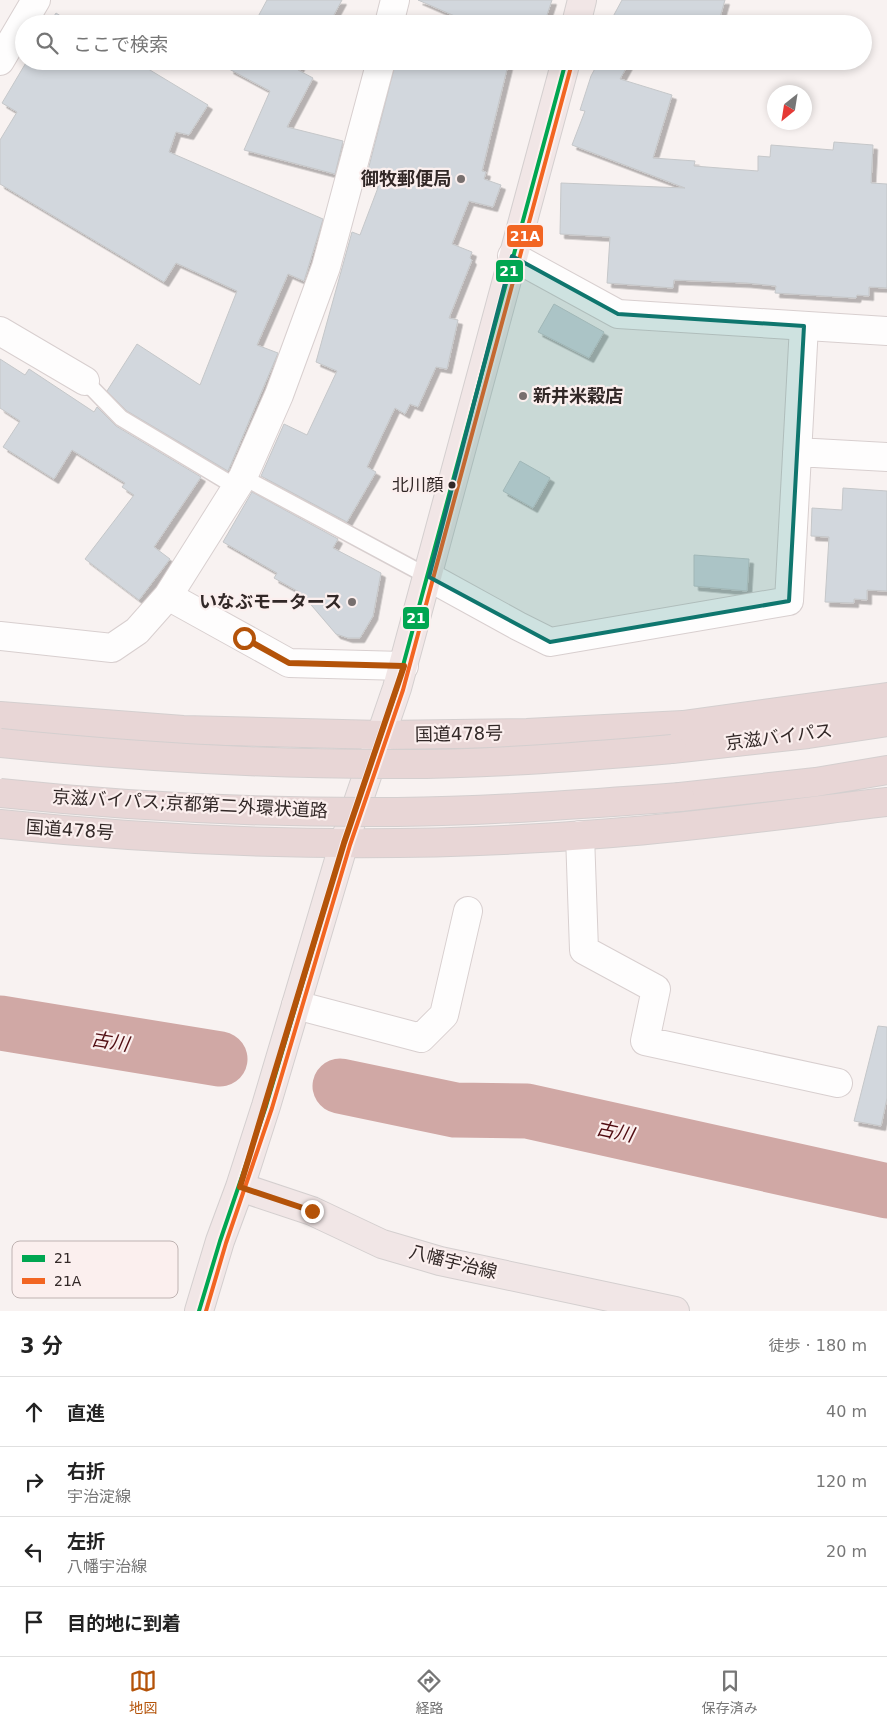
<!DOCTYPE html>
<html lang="ja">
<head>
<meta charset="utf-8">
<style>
	:root { --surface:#fff; --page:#f6f6f6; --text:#222; --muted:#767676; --line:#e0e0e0; --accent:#b45309 }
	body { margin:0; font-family:"DejaVu Sans","Noto Sans JP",sans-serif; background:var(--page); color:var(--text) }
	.compass { position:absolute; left:767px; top:85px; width:45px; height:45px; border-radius:50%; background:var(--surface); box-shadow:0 2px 8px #0003; rotate:210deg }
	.stop { position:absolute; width:15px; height:15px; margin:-11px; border:4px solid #b45309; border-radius:50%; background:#fff }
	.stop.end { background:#b45309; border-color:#fff; box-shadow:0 1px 5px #0008 }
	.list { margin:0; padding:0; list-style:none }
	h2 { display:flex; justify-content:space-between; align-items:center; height:65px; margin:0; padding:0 20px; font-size:21px }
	h2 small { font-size:16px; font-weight:400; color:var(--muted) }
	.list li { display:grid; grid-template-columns:32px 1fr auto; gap:15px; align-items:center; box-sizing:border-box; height:70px; padding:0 20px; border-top:1px solid var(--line) }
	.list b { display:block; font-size:19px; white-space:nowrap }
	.list p { margin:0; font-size:16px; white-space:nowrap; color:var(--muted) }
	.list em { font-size:16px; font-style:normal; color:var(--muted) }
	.icon { flex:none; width:28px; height:28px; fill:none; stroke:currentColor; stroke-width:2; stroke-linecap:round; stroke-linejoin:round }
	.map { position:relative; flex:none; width:887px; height:1311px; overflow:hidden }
	.search { position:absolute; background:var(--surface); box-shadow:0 2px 8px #0003; left:15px; right:15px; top:15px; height:55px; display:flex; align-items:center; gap:12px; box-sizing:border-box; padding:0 18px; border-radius:28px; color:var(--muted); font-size:19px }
	.sheet { height:345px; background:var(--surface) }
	nav { display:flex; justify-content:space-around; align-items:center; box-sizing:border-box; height:70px; border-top:1px solid var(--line); background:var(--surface); font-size:14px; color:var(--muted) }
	nav a { display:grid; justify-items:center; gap:2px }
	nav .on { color:var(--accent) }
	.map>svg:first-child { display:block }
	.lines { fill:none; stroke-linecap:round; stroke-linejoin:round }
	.river { stroke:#d0a8a5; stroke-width:55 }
	.building { fill:#d2d7dd; stroke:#c5c7c9; filter:url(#shadow) }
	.lane-casing { stroke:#d8cfcf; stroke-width:18 }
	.street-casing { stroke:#d8cfcf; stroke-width:30 }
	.secondary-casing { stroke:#d8cfcf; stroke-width:30 }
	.primary-casing { stroke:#d4cfcf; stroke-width:30 }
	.highway-casing { stroke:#d4cfcf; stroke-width:30 }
	.lane { stroke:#fefdfd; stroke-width:15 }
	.street { stroke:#fefdfd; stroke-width:28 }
	.secondary { stroke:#fefdfd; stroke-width:28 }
	.primary { stroke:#f1e6e6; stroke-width:28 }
	.highway { stroke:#e8d6d6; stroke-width:28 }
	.highway-bridge-casing { stroke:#d4cfcf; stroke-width:30; stroke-linecap:butt }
	.highway-bridge { stroke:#e8d6d6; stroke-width:28 }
	.bus-1-casing { stroke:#fbefee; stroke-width:8 }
	.bus-2-casing { stroke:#fbefee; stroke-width:8 }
	.bus-1 { stroke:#00a651; stroke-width:4 }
	.bus-2 { stroke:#f26522; stroke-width:4 }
	.route { stroke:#b45309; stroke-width:6 }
	.marked { fill:#0f766e; fill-opacity:0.2; stroke:#0f766e; stroke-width:4; stroke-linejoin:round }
	.poi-dot { fill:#776f6e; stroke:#fbefee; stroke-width:2 }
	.bus-dot { fill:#322827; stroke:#fbefee; stroke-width:2 }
	.labels { text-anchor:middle; stroke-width:4.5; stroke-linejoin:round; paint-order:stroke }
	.bus-label { font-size:17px; fill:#322827; stroke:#fbefee; text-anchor:end }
	.poi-label { font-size:18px; font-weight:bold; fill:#322827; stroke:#fbefee; text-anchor:end }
	.street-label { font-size:18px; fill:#322827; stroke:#fbefee }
	.water-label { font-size:19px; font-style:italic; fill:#500c11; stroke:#fbefee }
	.key { fill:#fbefee; stroke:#bfb3b2; stroke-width:1 }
	.key-label { font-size:14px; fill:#322827 }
	.line-badge { stroke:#fbefee; stroke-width:2 }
	.badge-label { font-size:14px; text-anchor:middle; font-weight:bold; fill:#fff }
</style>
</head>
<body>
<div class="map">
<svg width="887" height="1311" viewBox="0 0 887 1311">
	<defs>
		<filter id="shadow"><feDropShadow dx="4.5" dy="4.5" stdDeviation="0" flood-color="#0004"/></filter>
	</defs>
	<rect width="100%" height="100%" fill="#f8f2f1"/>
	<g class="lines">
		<path class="river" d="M0,1023l220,36
			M340,1086l115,24 72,1 360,80"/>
	</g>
	<path class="building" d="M267,0h75l-13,24h-75z
		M418,0h134l-8,24h-71z
		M622,0h103l-7,24h-109z
		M56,13l17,11h-24z
		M27,61h108l73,44 -19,30 -13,-3 -7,20 154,67 -19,62 -16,-7 -31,71 21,8 -50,118 -101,-60 -20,-20 30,-47 63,41 37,-94 -61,-28 -12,19 -164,-98v-44l17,-28 -15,-9z
		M233,61h69l-4,9 15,8 -26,49 56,14 -8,33 -91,-24 26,-59 -41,-22z
		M396,61h113l-27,110 4,1 -2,7 17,6 -8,22 -24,-6 -17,43 20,8 -2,6 2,2 -23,58 9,2 -11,49 -11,-2 -18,40 -8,-3 -5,10 -10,-6 -28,59 9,5 -29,50 -86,-46 23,-52 23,11 30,-64 -21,-9 36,-130 8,3 19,-50 -14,-3z
		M599,61h31l-10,18 52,16 -19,63 42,3 -1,5 64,5v-15l12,1 1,-12 62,5 1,-8 39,3 -2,38 16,1v104l-18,-1v9l-12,-1 -1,3 -81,-5 1,-7 -29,-3 -73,-3 -1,8 -66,-5 3,-46 -50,-3 1,-51 124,5 -113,-43 13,-34 -5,-1 11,-34z
		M554,304l50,28 -15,26 -51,-26z
		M0,359l25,16 4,-6 65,43 3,-5 19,19 85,51 -47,70 16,12 -31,41 -54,-41 49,-64 -12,-8 3,-4 -53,-33 -18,29 -51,-32 17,-26 -20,-13z
		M520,461l30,17 -17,30 -30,-17z
		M843,488l44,3v100l-20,-1v10l-13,-1v4l-29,-1 4,-65 -18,-1 1,-28 30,2z
		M252,492l86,47 -5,9 48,25 -8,43 -13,22h-12l-12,-4 -35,-41 -27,-15 3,-5 -54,-31z
		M694,555l55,4 -2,32 -53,-5z
		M878,1026l9,1v71l-6,28 -27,-5z"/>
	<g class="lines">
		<defs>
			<path id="lane" d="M85,381l36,37 115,69
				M243,477l186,100"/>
			<path id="street" d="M389,24l6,-24
				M0,61l36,-61
				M0,331l85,50
				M797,452l90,5
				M429,577l89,49 32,16 239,-41 15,-275
				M168,596l121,67 115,3
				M0,636l112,12 25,-17 31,-35 75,-119 36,-82 47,-128 55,-206
				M580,835l4,115 72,39 -11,52 193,42
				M296,1005l125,33 23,-23 24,-104"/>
			<path id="secondary" d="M512,256l106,58 269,17"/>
			<path id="primary" d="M576,24l6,-24
				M240,1187l72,24 70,33 58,17 235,50
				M199,1311l21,-70 20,-54 26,-81 78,-263 53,-155 169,-627"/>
			<path id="highway" d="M0,716l183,14 198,5 146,-2 156,-8 204,-28
				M672,749l136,-15 79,-12
				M680,797l136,-15 71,-12
				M0,824c202,21 409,26 612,9 92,-7 183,-20 275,-31"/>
		</defs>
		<use href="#lane" class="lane-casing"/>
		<use href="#street" class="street-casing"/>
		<use href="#secondary" class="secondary-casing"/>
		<use href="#primary" class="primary-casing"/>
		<use href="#highway" class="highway-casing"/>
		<use href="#lane" class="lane"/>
		<use href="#street" class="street"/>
		<use href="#secondary" class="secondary"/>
		<use href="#primary" class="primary"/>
		<use href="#highway" class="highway"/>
		<defs>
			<path id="highway-bridge" d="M0,743c128,13 256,21 385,21 96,1 191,-7 287,-15
				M0,793c132,14 264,20 397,19 94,-1 189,-8 283,-15"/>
		</defs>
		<use href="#highway-bridge" class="highway-bridge-casing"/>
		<use href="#highway-bridge" class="highway-bridge"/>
		<defs>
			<path id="bus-1" d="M199,1311l21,-70 46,-135 78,-263 53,-155 169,-627"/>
			<path id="bus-2" d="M206,1311l20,-68 46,-135 78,-263 53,-155 169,-627"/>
		</defs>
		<use href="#bus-1" class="bus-1-casing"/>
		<use href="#bus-2" class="bus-2-casing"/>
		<use href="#bus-1" class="bus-1"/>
		<use href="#bus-2" class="bus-2"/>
	</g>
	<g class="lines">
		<path class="route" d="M244,638l45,25 115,3 -60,177 -104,344 72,24"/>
	</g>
	<path class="marked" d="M512,256l106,58 186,12 -15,275 -239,41 -121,-65z"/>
	<g class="poi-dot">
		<circle cx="461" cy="179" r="5"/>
		<circle cx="523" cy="396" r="5"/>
		<circle cx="352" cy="602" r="5"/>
	</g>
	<circle class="bus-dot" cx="452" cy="485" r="4.5"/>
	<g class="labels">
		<g class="bus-label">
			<text x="443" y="491">北川顔</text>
		</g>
		<g class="poi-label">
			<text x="451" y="185">御牧郵便局</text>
			<text x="533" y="402" text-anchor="start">新井米穀店</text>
			<text x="342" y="608">いなぶモータース</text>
		</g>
		<g class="street-label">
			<text transform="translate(459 734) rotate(-1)" y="6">国道478号</text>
			<text transform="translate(779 737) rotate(-7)" y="6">京滋バイパス</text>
			<text transform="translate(190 804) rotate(3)" y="6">京滋バイパス;京都第二外環状道路</text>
			<text transform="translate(70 830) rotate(4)" y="6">国道478号</text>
			<text transform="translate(453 1262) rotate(14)" y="6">八幡宇治線</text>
		</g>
		<g class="water-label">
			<text transform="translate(110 1041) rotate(9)" y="7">古川</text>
			<text transform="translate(615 1131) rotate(12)" y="7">古川</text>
		</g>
	</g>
	<rect x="12" y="1241" width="166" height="57" rx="8" class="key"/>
	<rect x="22" y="1255" width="23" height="7" fill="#00a651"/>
	<rect x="22" y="1278" width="23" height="6" fill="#f26522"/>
	<g class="key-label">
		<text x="54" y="1263">21</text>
		<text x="54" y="1286">21A</text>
	</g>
	<g class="line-badge">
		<rect x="506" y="224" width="38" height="24" rx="5" fill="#f26522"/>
		<rect x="495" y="259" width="29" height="24" rx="5" fill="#00a651"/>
		<rect x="402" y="606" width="28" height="24" rx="5" fill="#00a651"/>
	</g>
	<g class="badge-label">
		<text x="525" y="241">21A</text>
		<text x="509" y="276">21</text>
		<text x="416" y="623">21</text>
	</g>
</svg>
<svg class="compass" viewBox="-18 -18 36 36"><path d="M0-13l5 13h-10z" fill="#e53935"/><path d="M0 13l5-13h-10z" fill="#767676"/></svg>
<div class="stop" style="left:244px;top:638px"></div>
<div class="stop end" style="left:312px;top:1211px"></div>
<div class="search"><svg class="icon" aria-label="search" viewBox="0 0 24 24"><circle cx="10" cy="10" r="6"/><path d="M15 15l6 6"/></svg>ここで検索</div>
</div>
<section class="sheet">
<h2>3 分<small>徒歩 · 180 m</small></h2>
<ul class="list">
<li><svg class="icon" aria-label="ahead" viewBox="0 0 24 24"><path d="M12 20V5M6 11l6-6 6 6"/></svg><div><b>直進</b></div><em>40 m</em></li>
<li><svg class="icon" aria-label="right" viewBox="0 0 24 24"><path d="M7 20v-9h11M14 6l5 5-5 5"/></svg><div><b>右折</b><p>宇治淀線</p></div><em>120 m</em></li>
<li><svg class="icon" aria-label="left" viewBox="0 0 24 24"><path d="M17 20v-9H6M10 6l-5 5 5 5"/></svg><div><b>左折</b><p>八幡宇治線</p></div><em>20 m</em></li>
<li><svg class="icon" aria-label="arrive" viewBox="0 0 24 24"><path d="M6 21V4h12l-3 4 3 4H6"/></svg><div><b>目的地に到着</b></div></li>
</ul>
</section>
<nav>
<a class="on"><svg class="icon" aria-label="map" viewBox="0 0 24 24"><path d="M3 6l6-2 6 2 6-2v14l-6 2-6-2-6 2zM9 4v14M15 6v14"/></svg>地図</a>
<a><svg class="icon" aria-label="directions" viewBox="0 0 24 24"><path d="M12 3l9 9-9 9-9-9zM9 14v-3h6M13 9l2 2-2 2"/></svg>経路</a>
<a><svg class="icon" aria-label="saved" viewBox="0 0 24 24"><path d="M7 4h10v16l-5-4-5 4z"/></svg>保存済み</a>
</nav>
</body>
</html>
